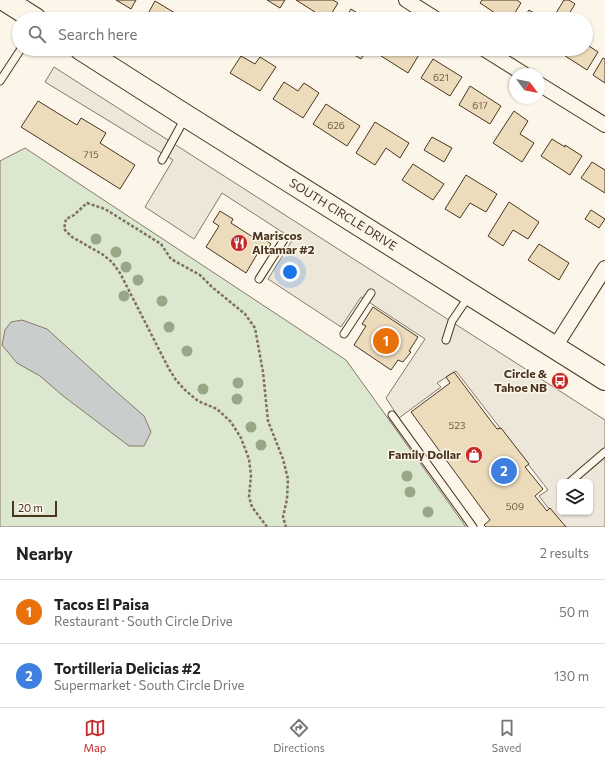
<!DOCTYPE html>
<html lang="en">
<head>
<meta charset="utf-8">
<style>
	:root { --surface:#fff; --page:#f6f6f6; --text:#222; --muted:#767676; --line:#e0e0e0; --accent:#c62828 }
	body { margin:0; font-family:Commissioner,sans-serif; background:var(--page); color:var(--text) }
	.controls { position:absolute; right:12px; bottom:12px; display:grid; overflow:hidden; border-radius:6px; box-shadow:0 1px 3px #0004 }
	.controls button { width:36px; height:36px; display:grid; place-items:center; padding:0; border:0; border-bottom:1px solid var(--line); background:var(--surface); color:var(--text); font:20px sans-serif }
	.compass { position:absolute; left:509px; top:68px; width:36px; height:36px; border-radius:50%; background:var(--surface); box-shadow:0 1px 3px #0004; rotate:122deg }
	.scale { position:absolute; left:12px; bottom:10px; width:45px; box-sizing:border-box; padding-left:4px; border:2px solid #4a3520; border-top:0; font-size:11px; line-height:14px; white-space:nowrap; color:#4a3520; -webkit-text-stroke:3px #fbf6e9; paint-order:stroke }
	.you { position:absolute; left:290px; top:272px; width:14px; height:14px; margin:-10px; border:3px solid #fff; border-radius:50%; background:#1a73e8; box-shadow:0 0 0 6px #1a73e833 }
	.badge { display:grid; place-items:center; width:26px; height:26px; border-radius:50%; background:var(--accent); color:#fff; font-size:13px; font-weight:700 }
	.pin { position:absolute; translate:-50% -50%; border:2px solid #fff; box-shadow:0 1px 4px #0006 }
	.list { margin:0; padding:0; list-style:none }
	h2 { display:flex; justify-content:space-between; align-items:center; height:52px; margin:0; padding:0 16px; font-size:17px }
	h2 small { font-size:13px; font-weight:400; color:var(--muted) }
	.list li { display:grid; grid-template-columns:26px 1fr auto; gap:12px; align-items:center; box-sizing:border-box; height:64px; padding:0 16px; border-top:1px solid var(--line) }
	.list b { display:block; font-size:15px; white-space:nowrap }
	.list p { margin:0; font-size:13px; white-space:nowrap; color:var(--muted) }
	.list em { font-size:13px; font-style:normal; color:var(--muted) }
	.icon { flex:none; width:22px; height:22px; fill:none; stroke:currentColor; stroke-width:2; stroke-linecap:round; stroke-linejoin:round }
	.map { position:relative; flex:none; width:605px; height:527px; overflow:hidden }
	.search { position:absolute; background:var(--surface); box-shadow:0 1px 3px #0004; left:12px; right:12px; top:12px; height:44px; display:flex; align-items:center; gap:10px; box-sizing:border-box; padding:0 14px; border-radius:22px; color:var(--muted); font-size:15px }
	.sheet { height:180px; background:var(--surface) }
	nav { display:flex; justify-content:space-around; align-items:center; box-sizing:border-box; height:56px; border-top:1px solid var(--line); background:var(--surface); font-size:11px; color:var(--muted) }
	nav a { display:grid; justify-items:center; gap:2px }
	nav .on { color:var(--accent) }
	.map>svg:first-child { display:block }
	.green { fill:#dce7d0; stroke:#887966 }
	.parking { fill:#ede7d9; stroke:#887966; fill-rule:evenodd }
	.water { fill:#c9cecd; stroke:#887966 }
	.building { fill:#ecdcbc; stroke:#4a3520 }
	.lines { fill:none; stroke-linecap:round; stroke-linejoin:round }
	.service-casing { stroke:#4a3520; stroke-width:9 }
	.minor-casing { stroke:#4a3520; stroke-width:16 }
	.primary-casing { stroke:#4a3520; stroke-width:24 }
	.path { stroke:#7f6f5c; stroke-width:2.5; stroke-dasharray:3 2; stroke-linecap:butt }
	.service { stroke:#fbf6e9; stroke-width:7 }
	.minor { stroke:#fbf6e9; stroke-width:14 }
	.primary { stroke:#fbf6e9; stroke-width:22 }
	.tree { fill:#96a887 }
	.labels { text-anchor:middle; stroke-width:3; stroke-linejoin:round; paint-order:stroke }
	.number-label { font-size:10px; fill:#725f47 }
	.street-label { font-size:12px; fill:#4a3520; stroke:#fbf6e9 }
	.poi-label { font-size:12px; font-weight:bold; fill:#4a3520; stroke:#fbf6e9; text-anchor:end }
</style>
</head>
<body>
<div class="map">
<svg width="605" height="527" viewBox="0 0 605 527">
	<rect width="100%" height="100%" fill="#fbf6e9"/>
	<path class="green" d="M25,148l321,212 120,167h-466v-366z"/>
	<path class="parking" d="M54,67l551,353v107h-42l-24,-31 9,-6 -92,-119 -19,12 4,4 -42,31 -13,-20 39,-59 -64,-42 -20,30 -73,-48 25,-40 -71,-46 -28,46 -49,-32 28,-47 -128,-78zM560,482h30v30h-30z"/>
	<path class="water" d="M22,320l25,9 65,59 32,28 7,16 -7,14h-15l-67,-51 -22,-19 -23,-13 -15,-18 3,-15 6,-8z"/>
	<path class="building" d="M116,0h20l-5,9z
		M267,0h18l-5,8z
		M296,0h37l5,3 -10,16h-2z
		M482,0h35l4,3 -10,16h-7l-24,-16z
		M564,0h5l6,4 -9,15 -10,-6z
		M155,1l30,18h-40z
		M351,9l16,10h-22z
		M529,10l15,9h-21z
		M204,14l9,5h-12z
		M586,44l12,8 -11,18 -31,-20 1,-1h29z
		M194,49h13l-4,6z
		M344,49h24l-7,10z
		M382,49h32l6,4 -12,20 -30,-19z
		M241,56l14,8 5,-7 16,10 -16,24 -30,-18z
		M603,58l2,1v24l-12,-8z
		M433,59l29,18 -12,19 -29,-18z
		M284,82l14,9 6,-8 15,10 -16,25 -30,-19z
		M470,86l31,20 -11,18 -31,-19z
		M38,101l39,24 4,-7 25,15 -6,10 35,22 -15,24 -99,-62z
		M326,104l34,22 -13,20 -34,-22z
		M514,111l14,10 -8,13 14,9 -12,19 -29,-19z
		M375,122l34,21 -9,15 -14,-10 -11,17 -19,-12z
		M432,137l20,11 -8,14 -20,-12z
		M552,139l13,8v-2l17,11 -12,19 -29,-19z
		M592,162l13,8v23l-24,-15z
		M413,164l31,20 -11,16 -31,-20z
		M466,175l31,19 -11,18 -16,-9 -10,15 -15,-9z
		M509,202l30,20 -11,17 -15,-9 -10,16 -15,-10z
		M591,210l14,9 -6,9 -14,-9z
		M220,211l13,8 -2,4 28,18 2,-4 10,7 -7,10 -5,-3 -13,22 -40,-26 13,-21 -6,-4z
		M539,244l30,19 -10,17 -31,-20z
		M373,307l45,30 -9,14 2,1 -8,10 -5,-2 -7,10 -37,-25 12,-19 -4,-2z
		M454,372l43,57 4,-1 28,36 -4,3 18,22 -8,7 12,15 3,-3 16,19h-80l-2,-2 6,-5 -79,-108 39,-29 -4,-6z"/>
	<g class="lines">
		<defs>
			<path id="service" d="M0,81l21,-32
				M162,160l23,-42
				M259,279l26,-41
				M344,334l27,-41
				M446,340l6,-19 17,-25
				M392,415l81,112
				M570,482l35,-30"/>
			<path id="minor" d="M406,0l30,19
				M484,49l40,25
				M539,84l66,41
				M555,347l50,-79"/>
			<g id="primary">
				<path d="M5,0l30,19"/>
				<path id="s1" d="M81,49l105,67 419,263"/>
			</g>
		</defs>
		<use href="#service" class="service-casing"/>
		<use href="#minor" class="minor-casing"/>
		<use href="#primary" class="primary-casing"/>
		<path class="path" d="M267,527l-15,-20 -3,-10 2,-22 -2,-16 -8,-21 -10,-16 -14,-13 -19,-8 -13,-11 -9,-10 -7,-11 -49,-96 -8,-11 -10,-8 -30,-17 -8,-8 2,-10 8,-4 13,-12 18,6 56,35 10,15 29,16 12,12 33,27 10,14 8,44 5,49 15,38 5,20 -1,20 -4,18 3,10"/>
		<use href="#service" class="service"/>
		<use href="#minor" class="minor"/>
		<use href="#primary" class="primary"/>
	</g>
	<g class="tree">
		<circle cx="96" cy="239" r="5.5"/>
		<circle cx="116" cy="252" r="5.5"/>
		<circle cx="126" cy="267" r="5.5"/>
		<circle cx="138" cy="280" r="5.5"/>
		<circle cx="124" cy="296" r="5.5"/>
		<circle cx="162" cy="301" r="5.5"/>
		<circle cx="169" cy="327" r="5.5"/>
		<circle cx="187" cy="351" r="5.5"/>
		<circle cx="238" cy="383" r="5.5"/>
		<circle cx="203" cy="389" r="5.5"/>
		<circle cx="237" cy="399" r="5.5"/>
		<circle cx="251" cy="427" r="5.5"/>
		<circle cx="261" cy="445" r="5.5"/>
		<circle cx="407" cy="476" r="5.5"/>
		<circle cx="410" cy="492" r="5.5"/>
		<circle cx="428" cy="512" r="5.5"/>
	</g>
	<defs>
		<symbol id="restaurant-disc" viewBox="-11 -11 22 22"><circle r="9.5" fill="#c62828" stroke="#fbf6e9"/><path d="M-5-6h1v4h1v-4h1v4h1v-4h1v5L-1.5 .5V6h-2V.5L-5-1ZM5-6V6H3V1.5H1.5Q1.5-4 5-6Z" fill="#fff"/></symbol>
		<symbol id="bus-disc" viewBox="-11 -11 22 22"><circle r="9.5" fill="#c62828" stroke="#fbf6e9"/><path d="M-5-6H5V4H4V6H2V4H-2V6H-4V4H-5ZM-3.5-4V0h7V-4ZM-3.5 1.2v1.5H-2V1.2ZM2 1.2v1.5H3.5V1.2Z" fill="#fff"/></symbol>
		<symbol id="shop-disc" viewBox="-11 -11 22 22"><circle r="9.5" fill="#c62828" stroke="#fbf6e9"/><path d="M-5-2.5h2.3a2.7 3.5 0 0 1 5.4 0H5L5.5 6h-11ZM-1.5-2.5h3a1.5 2.3 0 0 0-3 0Z" fill="#fff"/></symbol>
	</defs>
	<g fill-rule="evenodd">
		<use href="#restaurant-disc" x="229" y="233" width="20" height="20"/>
		<use href="#bus-disc" x="550" y="371" width="20" height="20"/>
		<use href="#shop-disc" x="464" y="445" width="20" height="20"/>
	</g>
	<g class="labels">
		<g class="number-label">
			<text x="441" y="81">621</text>
			<text x="480" y="109">617</text>
			<text x="336" y="129">626</text>
			<text x="91" y="158">715</text>
			<text x="457" y="429">523</text>
			<text x="515" y="510">509</text>
		</g>
		<g class="street-label">
			<text dy="4" stroke="none"><textPath href="#s1" startOffset="310">SOUTH CIRCLE DRIVE</textPath></text>
		</g>
		<g class="poi-label">
			<text x="252" y="240" text-anchor="start">Mariscos<tspan x="252" dy="14">Altamar #2</tspan></text>
			<text x="547" y="378">Circle &amp;<tspan x="547" dy="14">Tahoe NB</tspan></text>
			<text x="461" y="459">Family Dollar</text>
		</g>
	</g>
</svg>
<div class="controls">
<button><svg class="icon" aria-label="layers" viewBox="0 0 24 24"><path d="M12 4l9 5-9 5-9-5zM3 14l9 5 9-5"/></svg></button>
</div>
<svg class="compass" viewBox="-18 -18 36 36"><path d="M0-13l5 13h-10z" fill="#e53935"/><path d="M0 13l5-13h-10z" fill="#767676"/></svg>
<div class="scale">20 m</div>
<div class="you"></div>
<div class="pin badge" style="left:386px;top:341px;background:#e8710a">1</div>
<div class="pin badge" style="left:504px;top:471px;background:#3f7fe0">2</div>
<div class="search"><svg class="icon" aria-label="search" viewBox="0 0 24 24"><circle cx="10" cy="10" r="6"/><path d="M15 15l6 6"/></svg>Search here</div>
</div>
<section class="sheet">
<h2>Nearby<small>2 results</small></h2>
<ul class="list">
<li><span class="badge" style="background:#e8710a">1</span><div><b>Tacos El Paisa</b><p>Restaurant · South Circle Drive</p></div><em>50 m</em></li>
<li><span class="badge" style="background:#3f7fe0">2</span><div><b>Tortilleria Delicias #2</b><p>Supermarket · South Circle Drive</p></div><em>130 m</em></li>
</ul>
</section>
<nav>
<a class="on"><svg class="icon" aria-label="map" viewBox="0 0 24 24"><path d="M3 6l6-2 6 2 6-2v14l-6 2-6-2-6 2zM9 4v14M15 6v14"/></svg>Map</a>
<a><svg class="icon" aria-label="directions" viewBox="0 0 24 24"><path d="M12 3l9 9-9 9-9-9zM9 14v-3h6M13 9l2 2-2 2"/></svg>Directions</a>
<a><svg class="icon" aria-label="saved" viewBox="0 0 24 24"><path d="M7 4h10v16l-5-4-5 4z"/></svg>Saved</a>
</nav>
</body>
</html>
